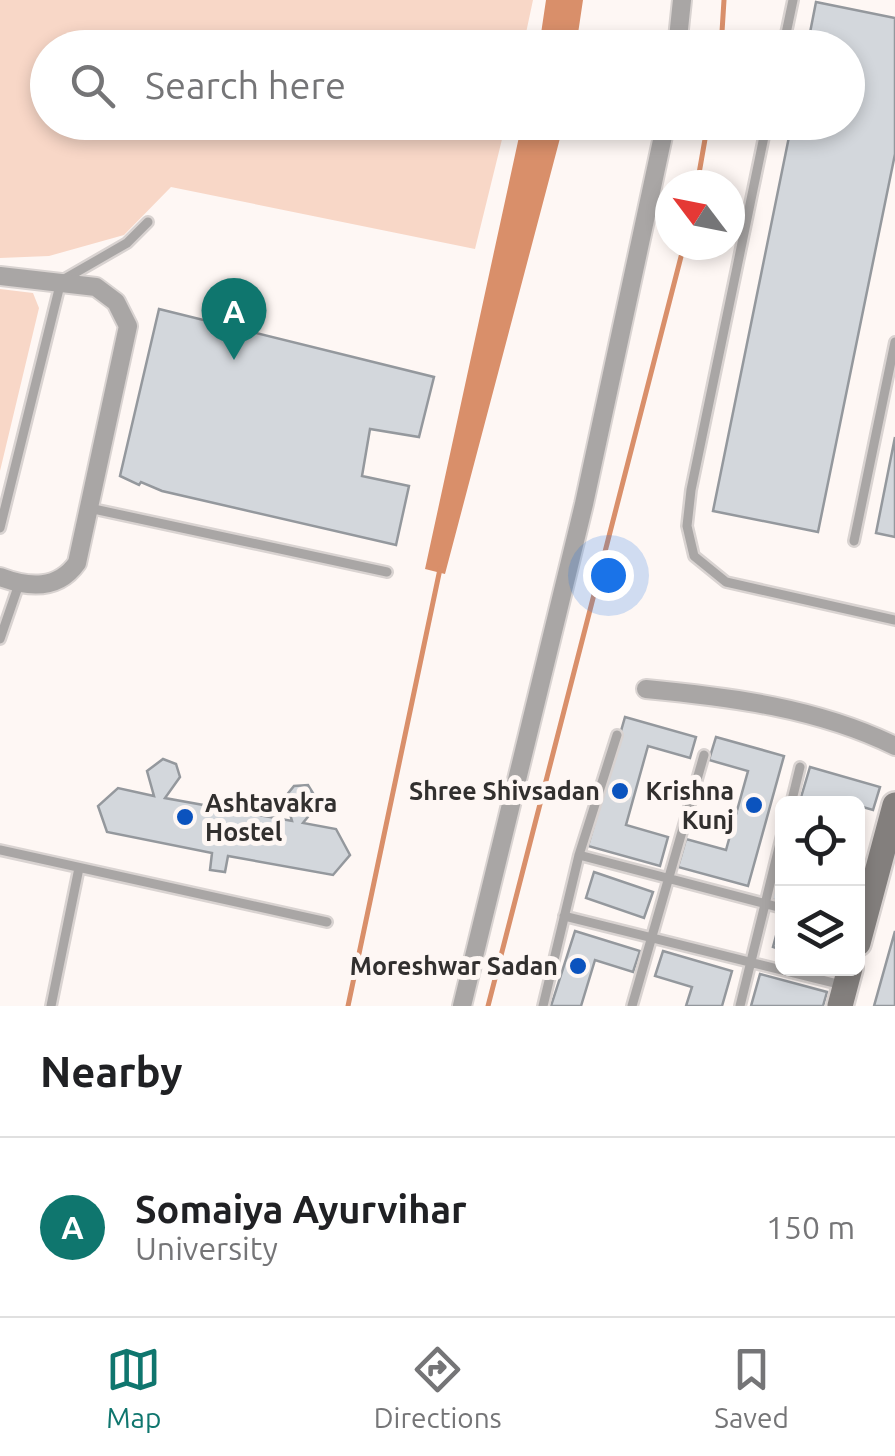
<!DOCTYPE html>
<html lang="en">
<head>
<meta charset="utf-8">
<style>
	:root { --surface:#fff; --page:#f2f2f2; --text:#202124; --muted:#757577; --line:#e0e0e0; --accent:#0f766e }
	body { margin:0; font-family:Ubuntu,sans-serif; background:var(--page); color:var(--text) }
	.controls { position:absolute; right:30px; bottom:30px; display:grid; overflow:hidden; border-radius:15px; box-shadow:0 5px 15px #0003 }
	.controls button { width:90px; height:90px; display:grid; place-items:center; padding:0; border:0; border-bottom:2px solid var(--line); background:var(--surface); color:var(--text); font:50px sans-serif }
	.compass { position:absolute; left:655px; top:170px; width:90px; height:90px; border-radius:50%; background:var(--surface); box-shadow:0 5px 15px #0003; rotate:302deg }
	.you { position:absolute; left:608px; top:575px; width:35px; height:35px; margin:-25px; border:8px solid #fff; border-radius:50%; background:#1a73e8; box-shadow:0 0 0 15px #1a73e833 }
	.badge { display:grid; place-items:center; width:65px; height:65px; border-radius:50%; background:var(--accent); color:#fff; font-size:32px; font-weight:700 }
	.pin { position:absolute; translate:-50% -82px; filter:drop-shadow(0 2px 5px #0008) }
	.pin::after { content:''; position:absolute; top:52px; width:35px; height:30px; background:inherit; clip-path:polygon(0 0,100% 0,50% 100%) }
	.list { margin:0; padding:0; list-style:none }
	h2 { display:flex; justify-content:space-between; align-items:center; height:130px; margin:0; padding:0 40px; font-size:42px }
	h2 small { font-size:32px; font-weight:400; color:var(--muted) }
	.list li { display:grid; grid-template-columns:65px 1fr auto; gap:30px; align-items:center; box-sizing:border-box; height:180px; padding:0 40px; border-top:2px solid var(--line) }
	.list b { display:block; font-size:38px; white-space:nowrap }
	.list p { margin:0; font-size:32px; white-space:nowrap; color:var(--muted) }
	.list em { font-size:32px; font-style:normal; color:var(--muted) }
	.icon { flex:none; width:55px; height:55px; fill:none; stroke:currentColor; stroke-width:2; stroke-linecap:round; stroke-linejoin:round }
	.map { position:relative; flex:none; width:895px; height:1006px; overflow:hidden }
	.search { position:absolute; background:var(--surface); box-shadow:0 5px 15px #0003; left:30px; right:30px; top:30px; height:110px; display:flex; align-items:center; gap:25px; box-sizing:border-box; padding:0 35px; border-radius:55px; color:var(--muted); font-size:38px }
	.sheet { height:310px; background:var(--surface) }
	nav { display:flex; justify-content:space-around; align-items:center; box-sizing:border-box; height:140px; border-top:2px solid var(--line); background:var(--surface); font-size:28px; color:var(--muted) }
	nav a { display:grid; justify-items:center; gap:5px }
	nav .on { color:var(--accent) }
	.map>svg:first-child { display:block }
	.green { fill:#f8d7c7 }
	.water { fill:#d98f6a }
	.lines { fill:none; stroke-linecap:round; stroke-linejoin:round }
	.stream { stroke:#d98f6a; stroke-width:5 }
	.building { fill:#d3d7dc; stroke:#94989d; stroke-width:2.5 }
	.lane-casing { stroke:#d9d3d1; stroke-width:14 }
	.street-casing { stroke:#d9d3d1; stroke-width:22 }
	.secondary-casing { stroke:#d9d3d1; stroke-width:30 }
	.lane { stroke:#a9a6a5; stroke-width:9 }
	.street { stroke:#a9a6a5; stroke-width:18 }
	.secondary { stroke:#837f7d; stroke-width:25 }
	.poi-dot { fill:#0b53be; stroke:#fef7f4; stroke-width:4 }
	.labels { text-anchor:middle; stroke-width:10; stroke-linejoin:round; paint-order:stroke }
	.poi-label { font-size:25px; font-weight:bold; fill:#32302f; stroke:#fef7f4; text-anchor:end }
</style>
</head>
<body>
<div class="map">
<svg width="895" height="1006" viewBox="0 0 895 1006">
	<rect width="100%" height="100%" fill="#fef7f4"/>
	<path class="green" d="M0,0h533l-10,47 -475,1v74l458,1 -31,126 -304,-62 -47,48 -75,21 -49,2z
		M0,289l33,4 6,15 -39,163z"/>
	<path class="water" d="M546,0h37l-7,47h-37z
		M522,123h42l-119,451 -20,-5z"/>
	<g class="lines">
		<path class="stream" d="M721,48l3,-48
			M697,185l11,-63
			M348,1006l92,-437
			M488,1006l196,-761"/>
	</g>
	<path class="building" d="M816,2l79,16v136l-77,378 -105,-21 79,-389h56v-74h-41z
		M159,309l275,68 -15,60 -49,-8 -8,47 47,10 -13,59 -234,-54 -21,-9 -2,3 -19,-9z
		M895,437v100l-19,-4z
		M625,717l71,20 -6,21 -42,-12 -22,79 42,12 -8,29 -72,-20z
		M716,737l68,19 -36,130 -70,-19 8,-28 40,11 22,-79 -39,-11z
		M163,759l13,5 4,13 -15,21 127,23 -7,-24 9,-11 14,-1 11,18 -16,20 33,6 14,26 -17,20 -105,-19 -3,16 -15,-2 2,-17 -105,-21 -9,-26 20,-18 36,8 -7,-25z
		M810,767l70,20 -7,23 -38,-11 -2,5h-34z
		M782,861v42l-11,-4z
		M594,872l59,20 -9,26 -58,-20z
		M780,921h2v29l-9,-3z
		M575,931l65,20 -7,21 -38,-12 -14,46h-30z
		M895,931v75h-21z
		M663,951l69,20 -10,35h-36l6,-19 -37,-11z
		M760,974l67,18 -4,14h-72z"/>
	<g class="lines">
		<defs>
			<path id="lane" d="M783,48l10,-48
				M767,122l-76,368 -4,36 7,30 32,26 169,38
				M89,508l298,64
				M0,528l61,-247 66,-38 21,-21
				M854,541l41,-199
				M0,639l19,-55
				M791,804l9,-37
				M0,850l327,72
				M579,855l203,53
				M564,916l278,69
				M51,1006l28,-138
				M543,1006l36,-151 38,-120
				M632,1006l72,-251
				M740,1006l42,-171"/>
			<path id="street" d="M677,48l5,-48
				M0,276l96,11 20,15 12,24 -51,237c-19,27 -48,25 -77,14
				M646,689c84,8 172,19 249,57
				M462,1006l122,-502 82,-382"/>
			<path id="secondary" d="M858,943l37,-138
				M840,1006l10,-38"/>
		</defs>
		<use href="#lane" class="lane-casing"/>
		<use href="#street" class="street-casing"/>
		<use href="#secondary" class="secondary-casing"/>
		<use href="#lane" class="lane"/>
		<use href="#street" class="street"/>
		<use href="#secondary" class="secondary"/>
	</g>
	<g class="poi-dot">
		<circle cx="620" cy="791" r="10"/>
		<circle cx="754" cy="805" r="10"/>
		<circle cx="185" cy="817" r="10"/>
		<circle cx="578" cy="966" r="10"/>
	</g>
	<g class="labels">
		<g class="poi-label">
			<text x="600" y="800">Shree Shivsadan</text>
			<text x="734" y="800">Krishna<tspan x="734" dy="29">Kunj</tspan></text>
			<text x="205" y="812" text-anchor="start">Ashtavakra<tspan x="205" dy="29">Hostel</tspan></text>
			<text x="558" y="975">Moreshwar Sadan</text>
		</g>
	</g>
</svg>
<div class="controls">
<button><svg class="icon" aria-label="locate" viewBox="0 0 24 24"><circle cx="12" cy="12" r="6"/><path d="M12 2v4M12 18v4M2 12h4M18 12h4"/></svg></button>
<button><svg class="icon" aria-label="layers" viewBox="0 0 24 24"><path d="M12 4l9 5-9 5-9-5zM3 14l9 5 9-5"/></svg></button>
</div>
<svg class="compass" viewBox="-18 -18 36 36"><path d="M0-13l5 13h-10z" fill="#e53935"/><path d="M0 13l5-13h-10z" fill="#757577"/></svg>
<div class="you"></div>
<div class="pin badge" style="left:234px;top:360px">A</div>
<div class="search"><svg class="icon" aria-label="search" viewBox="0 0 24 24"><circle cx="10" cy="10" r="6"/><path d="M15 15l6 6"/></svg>Search here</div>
</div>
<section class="sheet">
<h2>Nearby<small></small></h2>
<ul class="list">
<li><span class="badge">A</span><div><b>Somaiya Ayurvihar</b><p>University</p></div><em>150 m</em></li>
</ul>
</section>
<nav>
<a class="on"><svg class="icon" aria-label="map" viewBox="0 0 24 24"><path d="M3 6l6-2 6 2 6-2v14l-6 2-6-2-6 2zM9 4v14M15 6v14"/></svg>Map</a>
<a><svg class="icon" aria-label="directions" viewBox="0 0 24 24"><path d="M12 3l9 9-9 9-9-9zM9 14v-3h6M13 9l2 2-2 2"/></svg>Directions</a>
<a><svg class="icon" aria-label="saved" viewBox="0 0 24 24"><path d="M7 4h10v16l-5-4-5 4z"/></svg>Saved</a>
</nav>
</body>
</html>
